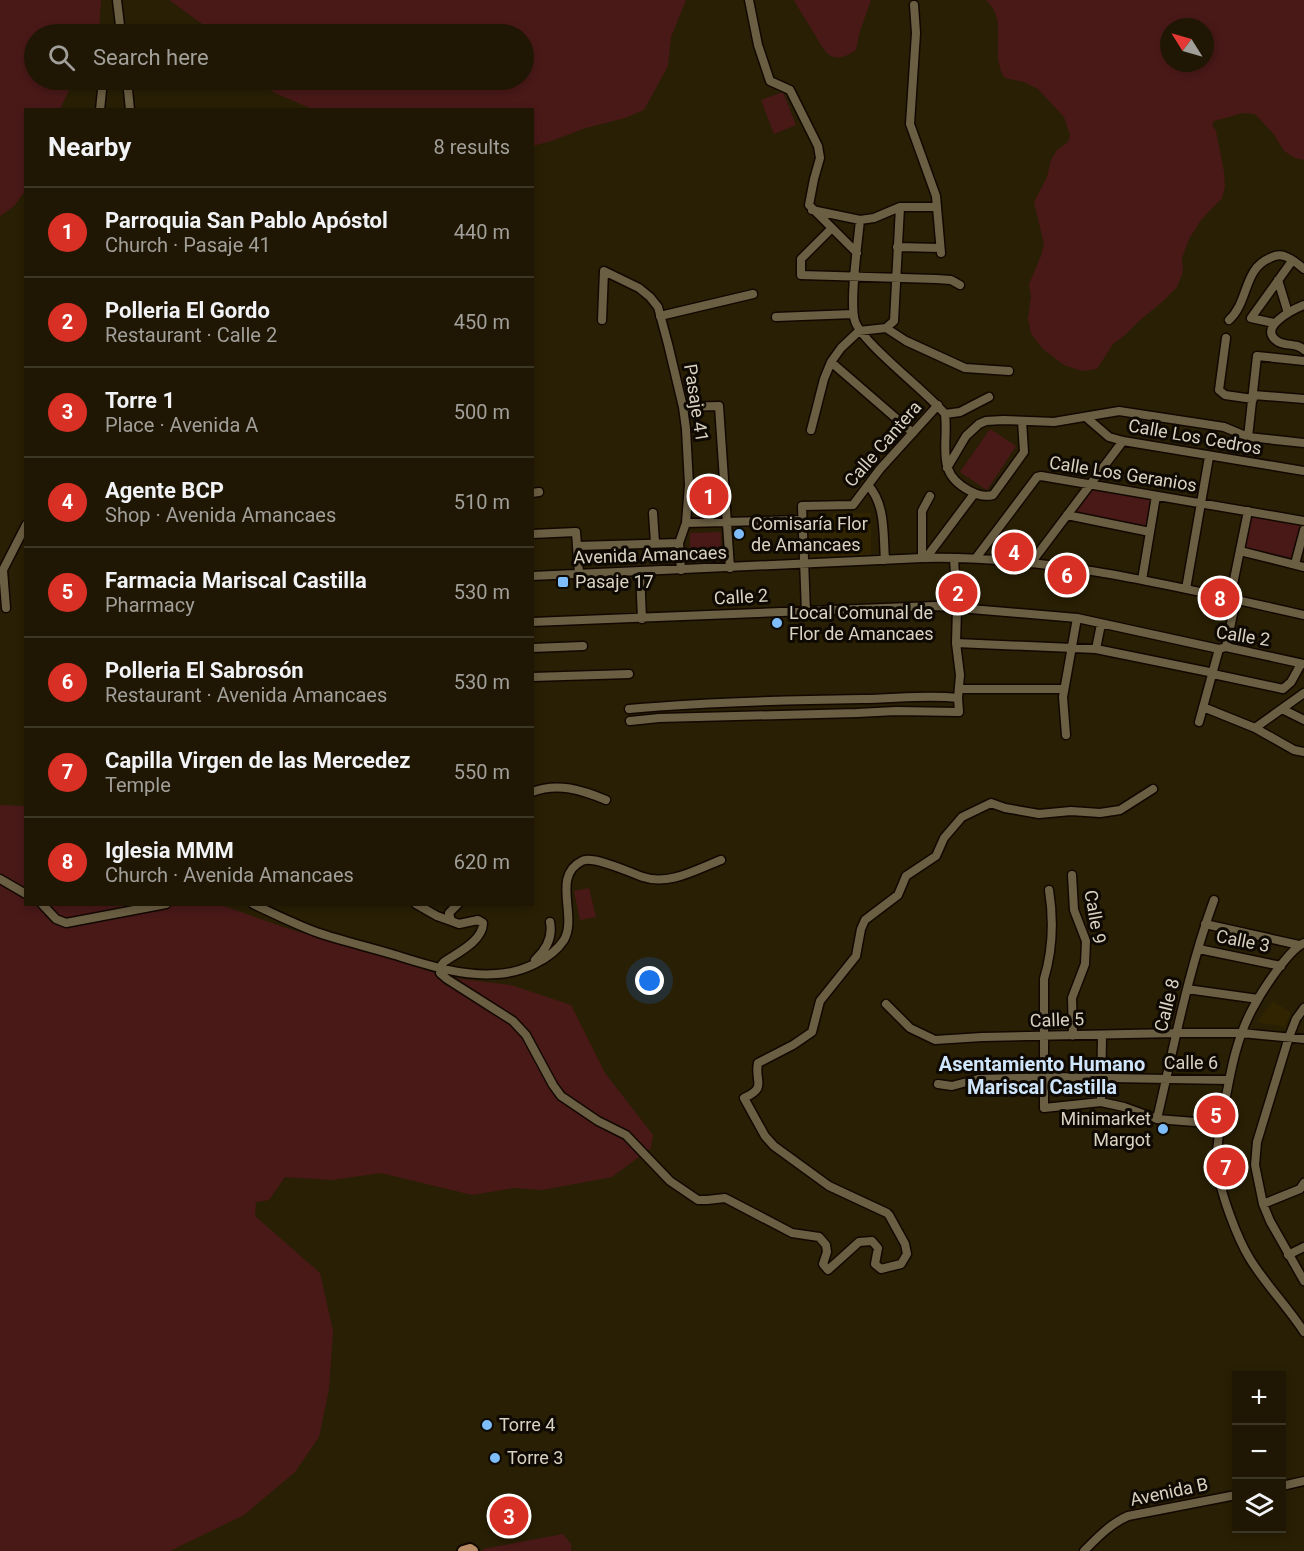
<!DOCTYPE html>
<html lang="en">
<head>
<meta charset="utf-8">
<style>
	:root { --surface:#1f1703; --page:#27200d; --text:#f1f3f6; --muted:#a19f9a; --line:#3c3625; --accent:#d93025 }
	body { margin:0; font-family:Roboto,sans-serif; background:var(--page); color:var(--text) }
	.controls { position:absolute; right:18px; bottom:18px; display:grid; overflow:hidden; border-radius:0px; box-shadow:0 3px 9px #0003 }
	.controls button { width:54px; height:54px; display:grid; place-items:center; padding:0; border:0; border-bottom:2px solid var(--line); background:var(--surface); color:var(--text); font:30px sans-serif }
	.compass { position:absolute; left:1160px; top:18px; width:54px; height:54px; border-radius:50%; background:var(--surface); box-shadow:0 3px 9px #0003; rotate:307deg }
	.you { position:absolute; left:650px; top:981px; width:21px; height:21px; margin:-15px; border:4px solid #fff; border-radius:50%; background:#1a73e8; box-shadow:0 0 0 9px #1a73e833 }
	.badge { display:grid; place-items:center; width:39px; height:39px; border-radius:50%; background:var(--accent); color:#fff; font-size:20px; font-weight:700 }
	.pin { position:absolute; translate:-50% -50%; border:3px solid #fff; box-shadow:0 2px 6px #0006 }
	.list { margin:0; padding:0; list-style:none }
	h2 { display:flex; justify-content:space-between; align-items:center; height:78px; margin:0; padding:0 24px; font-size:26px }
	h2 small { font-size:20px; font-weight:400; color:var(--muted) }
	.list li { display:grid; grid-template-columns:39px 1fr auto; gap:18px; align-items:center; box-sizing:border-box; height:90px; padding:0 24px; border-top:2px solid var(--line) }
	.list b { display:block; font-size:22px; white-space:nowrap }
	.list p { margin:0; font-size:20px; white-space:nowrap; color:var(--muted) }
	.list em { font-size:20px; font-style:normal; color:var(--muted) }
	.icon { flex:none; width:33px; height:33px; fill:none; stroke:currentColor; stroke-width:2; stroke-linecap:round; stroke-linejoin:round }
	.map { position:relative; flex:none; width:1304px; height:1551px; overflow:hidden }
	.search { position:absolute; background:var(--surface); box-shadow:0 3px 9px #0003; left:24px; top:24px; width:510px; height:66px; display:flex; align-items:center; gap:15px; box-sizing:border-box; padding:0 21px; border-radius:33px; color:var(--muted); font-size:22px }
	.panel { position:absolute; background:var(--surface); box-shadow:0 3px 9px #0003; left:24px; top:108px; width:510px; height:798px; border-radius:0px }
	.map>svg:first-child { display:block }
	.built { fill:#312401 }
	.green { fill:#491918; fill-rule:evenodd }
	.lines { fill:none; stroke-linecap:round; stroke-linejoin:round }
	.minor-casing { stroke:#120800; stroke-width:11 }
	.major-casing { stroke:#120800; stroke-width:14 }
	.minor { stroke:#6b5f43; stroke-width:8 }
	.major { stroke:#bb8d66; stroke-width:10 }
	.poi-dot { fill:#7ebdf9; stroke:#0e0902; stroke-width:2 }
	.labels { text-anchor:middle; stroke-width:6; stroke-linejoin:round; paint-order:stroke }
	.street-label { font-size:18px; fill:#d8d2c2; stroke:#0e0902 }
	.poi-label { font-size:18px; fill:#d8d2c2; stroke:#0e0902; text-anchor:start }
	.neighbourhood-label { font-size:20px; font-weight:bold; fill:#cee5fc; stroke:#0e0902 }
</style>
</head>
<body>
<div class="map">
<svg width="1304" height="1551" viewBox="0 0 1304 1551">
	<rect width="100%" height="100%" fill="#291f04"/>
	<path class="built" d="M833,513h38v45h-64v-34l6,-4h18z
		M1273,1001l18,12 -6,14 -28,-5z"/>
	<path class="green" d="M0,0h101l-2,34h-65v46h40l-14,29 -34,1 -1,81 -11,15 -14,10z
		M169,0h517l-15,37 -3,29 -24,44 -19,8 -39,10 -35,13 -18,5 -1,-36 -220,-1 -37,-16 -16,-13h265v-46h-308z
		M794,0h77l-11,31 -4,19c-25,17 -31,2 -42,-17 -7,-11 -14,-22 -20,-33z
		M986,0h318v160l-9,-2 -11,-7 -11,-18 -18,-19 -12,-1 -29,8 -2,4 4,6 8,41 1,15 -3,11 -21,22 -12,19 -7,19 1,14 -6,15 -16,16 -21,17 -15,15 -12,9 -16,25 -15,2 -18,-6 -21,-16 -12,-15 -3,-15 3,-22 -2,-13 12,-28 3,-12 -10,-42 13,-25 4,-17 6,-10 11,-8 2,-7 -6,-18 -26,-28 -14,-7 -19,-4c-17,-25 5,-56 -19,-78zM1169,27h36v36h-36z
		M783,92l13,33 -22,9 -13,-34z
		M990,429l26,17 -29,44 -27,-18z
		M1090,488l61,10 -4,30 -74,-16z
		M1251,515l50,9 -9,36 -48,-13z
		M721,532v21l-31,1v-21z
		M0,805l25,1 1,98 195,1 68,24 123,36 33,12 66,8 60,20 34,68 48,62 -2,13 -39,29 -70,13 -28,-2 -42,7 -91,-22 -49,7 -47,-3 -16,23 -13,2 -1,14 65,57 13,58 -4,58 -10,48 -24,35 -51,43 -74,36h-170z
		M589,888l7,29 -16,3 -6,-29z
		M563,1534l8,10v7h-88v-2z"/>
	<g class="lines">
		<defs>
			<path id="minor" d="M117,0l4,34
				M749,0l9,45 12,36 20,9 28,56 2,12 -6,21 -5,26 48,48
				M914,5l2,28 -6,91 26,72 5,57
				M127,80l3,30
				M100,110l3,-30
				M812,210l48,10 14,-2 26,-11h37
				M860,220c-2,22 -11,83 -5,101 6,21 72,71 90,93 4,31 -11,59 25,77 7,4 15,6 23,4l31,-43 -2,-31
				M832,228l-31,31v16l135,4 15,1 9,5
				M897,247l43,1
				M1278,280l10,33
				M1304,305c-10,4 -47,22 -27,36 8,6 19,1 27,9
				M660,316l93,-22
				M776,317l77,-3
				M602,320l2,-49 35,17 11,9 8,10 10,37 15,63 3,22 3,56 -3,38 -7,20 2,27
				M1229,320c20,-18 14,-51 41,-62 4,-2 9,-4 14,-2 7,2 14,8 20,13
				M1274,323l-23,-5 41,-57
				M886,328l8,-7 6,-114
				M1226,338l-7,52 6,5 28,4
				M831,362l82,71
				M1254,395l50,4
				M683,407l36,-1 11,162
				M945,414l15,-2 29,-15
				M1087,418l22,19 14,4 181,30
				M811,430l13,-51 7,-17 10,-14 18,-17 27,-3 20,13 59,27 44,3
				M1248,437l9,-81 47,5
				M947,468l19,-32 13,-12 7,-3 17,-1 51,2 65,-11 105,16 24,10 56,6
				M868,485c18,20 15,49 17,75
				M532,493l7,-1
				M653,513l2,30
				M1067,515l83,17
				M686,523l116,-3
				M532,534l44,-2 3,42
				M577,546l102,-3
				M1240,551l64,16
				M922,558v-47l8,-15
				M926,558l48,-64
				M976,558l61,-81 4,-1 263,45
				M1031,563l92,-122
				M1295,564l9,-34
				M640,571l2,48
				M532,576l390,-18c130,-3 256,29 382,57
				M1142,580l14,-84
				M1186,589l23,-132
				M1230,599l18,-88
				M6,608l-3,-38 23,-45
				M806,612l-4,-106 51,-1 27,-36 58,-64
				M532,622l403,-16 142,12 142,31 7,-2 78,17
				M956,643l140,6 118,24
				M1226,647l10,-47
				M532,648l51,-2
				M1096,649l5,-25
				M1213,674l70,15 8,-7 10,-18
				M532,677l97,-3
				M959,689h105
				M1304,693l-49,35 39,22 10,2
				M1203,707l52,21
				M629,709c78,-7 155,-9 233,-10 32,0 64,-5 96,-1
				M1282,709l22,11
				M630,721l29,-3 198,-5 39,-2 63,1 -1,-14 2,-23 -4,-32 1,-34 -3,-51
				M1199,722l20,-73
				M1066,735l-3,-38 14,-79
				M532,792c26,-10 50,-2 74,8
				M1072,875l2,35 12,31 -1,23 -13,34 1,38
				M0,879l26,15
				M1049,890c5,31 4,59 -5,89v129l57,-6 23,5 33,12 64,5
				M42,904l14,15 10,4 100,-19
				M253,904c21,10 42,20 63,28 26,9 53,15 79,23 32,10 68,22 102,19 23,-1 54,-14 67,-34 14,-24 -13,-64 18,-79 11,-6 49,12 61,16 26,9 54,-8 78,-17
				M416,904l21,12 14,5
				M458,904l-9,9 2,8 8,3 19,-4 5,3c0,18 -26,30 -39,39l-3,4 -1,7 7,6 66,42 13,14 27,50 8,11 37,25 28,14 44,46 28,19h9l18,-2 67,35 27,4 7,8 1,7 -4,12 5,6 31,-28 13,-1 6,7 -3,16 6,5 20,-5 6,-10 -2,-10 -16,-29 -2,-2 -58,-27 -55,-40 -9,-10 -21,-38c24,-11 10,-16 14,-35l35,-18 19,-13 8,-31 36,-45 5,-27 4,-9 33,-25 8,-19 30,-20 8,-18 18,-21 29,-14 14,5 34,6 32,-3 29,2 20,-3 33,-21
				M1205,924l94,21
				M1304,943c-15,6 -42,48 -50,63 -17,30 -23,63 -29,96 -4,20 -9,42 -8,63 2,25 20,73 33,94 16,26 38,48 54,73
				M1199,949l82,17
				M535,960c11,-10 18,-23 15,-38
				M1187,989l71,10
				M886,1004l24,24 25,12 47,-3 194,-4h66l62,6
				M1304,1008l-8,11 -7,18 -32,105 -2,23 8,39 7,17 34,60
				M938,1084l14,2 26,-7 73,-2 178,3
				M1101,1102l1,-67
				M1157,1119c17,-73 31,-148 57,-219
				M1263,1204l37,-15 4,-6
				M1288,1255l16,-8
				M1282,1486l22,-5
				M1084,1551c14,-14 26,-27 44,-35l108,-21"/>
			<path id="major" d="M463,1551l7,-2 3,2"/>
		</defs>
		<use href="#minor" class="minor-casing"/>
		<use href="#major" class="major-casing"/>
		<use href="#minor" class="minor"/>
		<use href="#major" class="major"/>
	</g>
	<g class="poi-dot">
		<circle cx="739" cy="534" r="6"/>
		<rect x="557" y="576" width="12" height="12" rx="3"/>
		<circle cx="777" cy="623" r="6"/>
		<circle cx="1163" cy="1129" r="6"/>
		<circle cx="487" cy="1425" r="6"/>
		<circle cx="495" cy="1458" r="6"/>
	</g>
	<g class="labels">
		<g class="street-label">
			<text transform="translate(696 403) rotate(81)" y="6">Pasaje 41</text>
			<text transform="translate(1195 437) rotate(10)" y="6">Calle Los Cedros</text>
			<text transform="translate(883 444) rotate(-49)" y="6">Calle Cantera</text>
			<text transform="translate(1123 474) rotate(9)" y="6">Calle Los Geranios</text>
			<text transform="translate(650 555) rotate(-2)" y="6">Avenida Amancaes</text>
			<text transform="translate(741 597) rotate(-3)" y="6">Calle 2</text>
			<text transform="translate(1243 636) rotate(9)" y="6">Calle 2</text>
			<text transform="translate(1095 917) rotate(80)" y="6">Calle 9</text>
			<text transform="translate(1243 941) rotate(11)" y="6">Calle 3</text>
			<text transform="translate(1167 1005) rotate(-76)" y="6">Calle 8</text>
			<text transform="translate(1057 1020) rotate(-2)" y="6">Calle 5</text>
			<text x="1191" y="1069">Calle 6</text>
			<text transform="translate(1169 1492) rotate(-12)" y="6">Avenida B</text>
		</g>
		<g class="poi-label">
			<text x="751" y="530">Comisaría Flor<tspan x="751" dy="21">de Amancaes</tspan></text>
			<text x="575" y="588">Pasaje 17</text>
			<text x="789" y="619">Local Comunal de<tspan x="789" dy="21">Flor de Amancaes</tspan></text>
			<text x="1151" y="1125" text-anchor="end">Minimarket<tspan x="1151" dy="21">Margot</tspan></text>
			<text x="499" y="1431">Torre 4</text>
			<text x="507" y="1464">Torre 3</text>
		</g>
		<g class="neighbourhood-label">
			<text x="1042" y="1071">Asentamiento Humano<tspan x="1042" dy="23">Mariscal Castilla</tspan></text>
		</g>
	</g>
</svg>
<div class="controls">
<button>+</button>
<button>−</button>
<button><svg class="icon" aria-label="layers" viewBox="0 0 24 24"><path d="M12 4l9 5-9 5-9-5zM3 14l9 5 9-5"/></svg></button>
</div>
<svg class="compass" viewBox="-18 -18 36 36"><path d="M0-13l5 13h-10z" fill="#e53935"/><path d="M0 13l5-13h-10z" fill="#a19f9a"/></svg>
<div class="you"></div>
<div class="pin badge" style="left:709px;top:496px">1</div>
<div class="pin badge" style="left:958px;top:593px">2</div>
<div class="pin badge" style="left:509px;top:1516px">3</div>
<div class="pin badge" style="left:1014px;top:552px">4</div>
<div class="pin badge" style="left:1216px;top:1115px">5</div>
<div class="pin badge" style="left:1067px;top:575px">6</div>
<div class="pin badge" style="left:1226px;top:1167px">7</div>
<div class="pin badge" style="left:1220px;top:598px">8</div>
<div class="search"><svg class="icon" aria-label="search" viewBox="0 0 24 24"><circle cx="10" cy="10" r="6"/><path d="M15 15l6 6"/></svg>Search here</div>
<section class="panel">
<h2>Nearby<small>8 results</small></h2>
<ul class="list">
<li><span class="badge">1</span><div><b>Parroquia San Pablo Apóstol</b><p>Church · Pasaje 41</p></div><em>440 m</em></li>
<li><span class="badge">2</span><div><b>Polleria El Gordo</b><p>Restaurant · Calle 2</p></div><em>450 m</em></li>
<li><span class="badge">3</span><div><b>Torre 1</b><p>Place · Avenida A</p></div><em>500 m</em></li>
<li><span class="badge">4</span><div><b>Agente BCP</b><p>Shop · Avenida Amancaes</p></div><em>510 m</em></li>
<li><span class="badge">5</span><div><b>Farmacia Mariscal Castilla</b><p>Pharmacy</p></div><em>530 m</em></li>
<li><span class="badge">6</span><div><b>Polleria El Sabrosón</b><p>Restaurant · Avenida Amancaes</p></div><em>530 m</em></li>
<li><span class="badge">7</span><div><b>Capilla Virgen de las Mercedez</b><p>Temple</p></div><em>550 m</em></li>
<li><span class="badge">8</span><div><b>Iglesia MMM</b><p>Church · Avenida Amancaes</p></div><em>620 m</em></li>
</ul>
</section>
</div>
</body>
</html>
